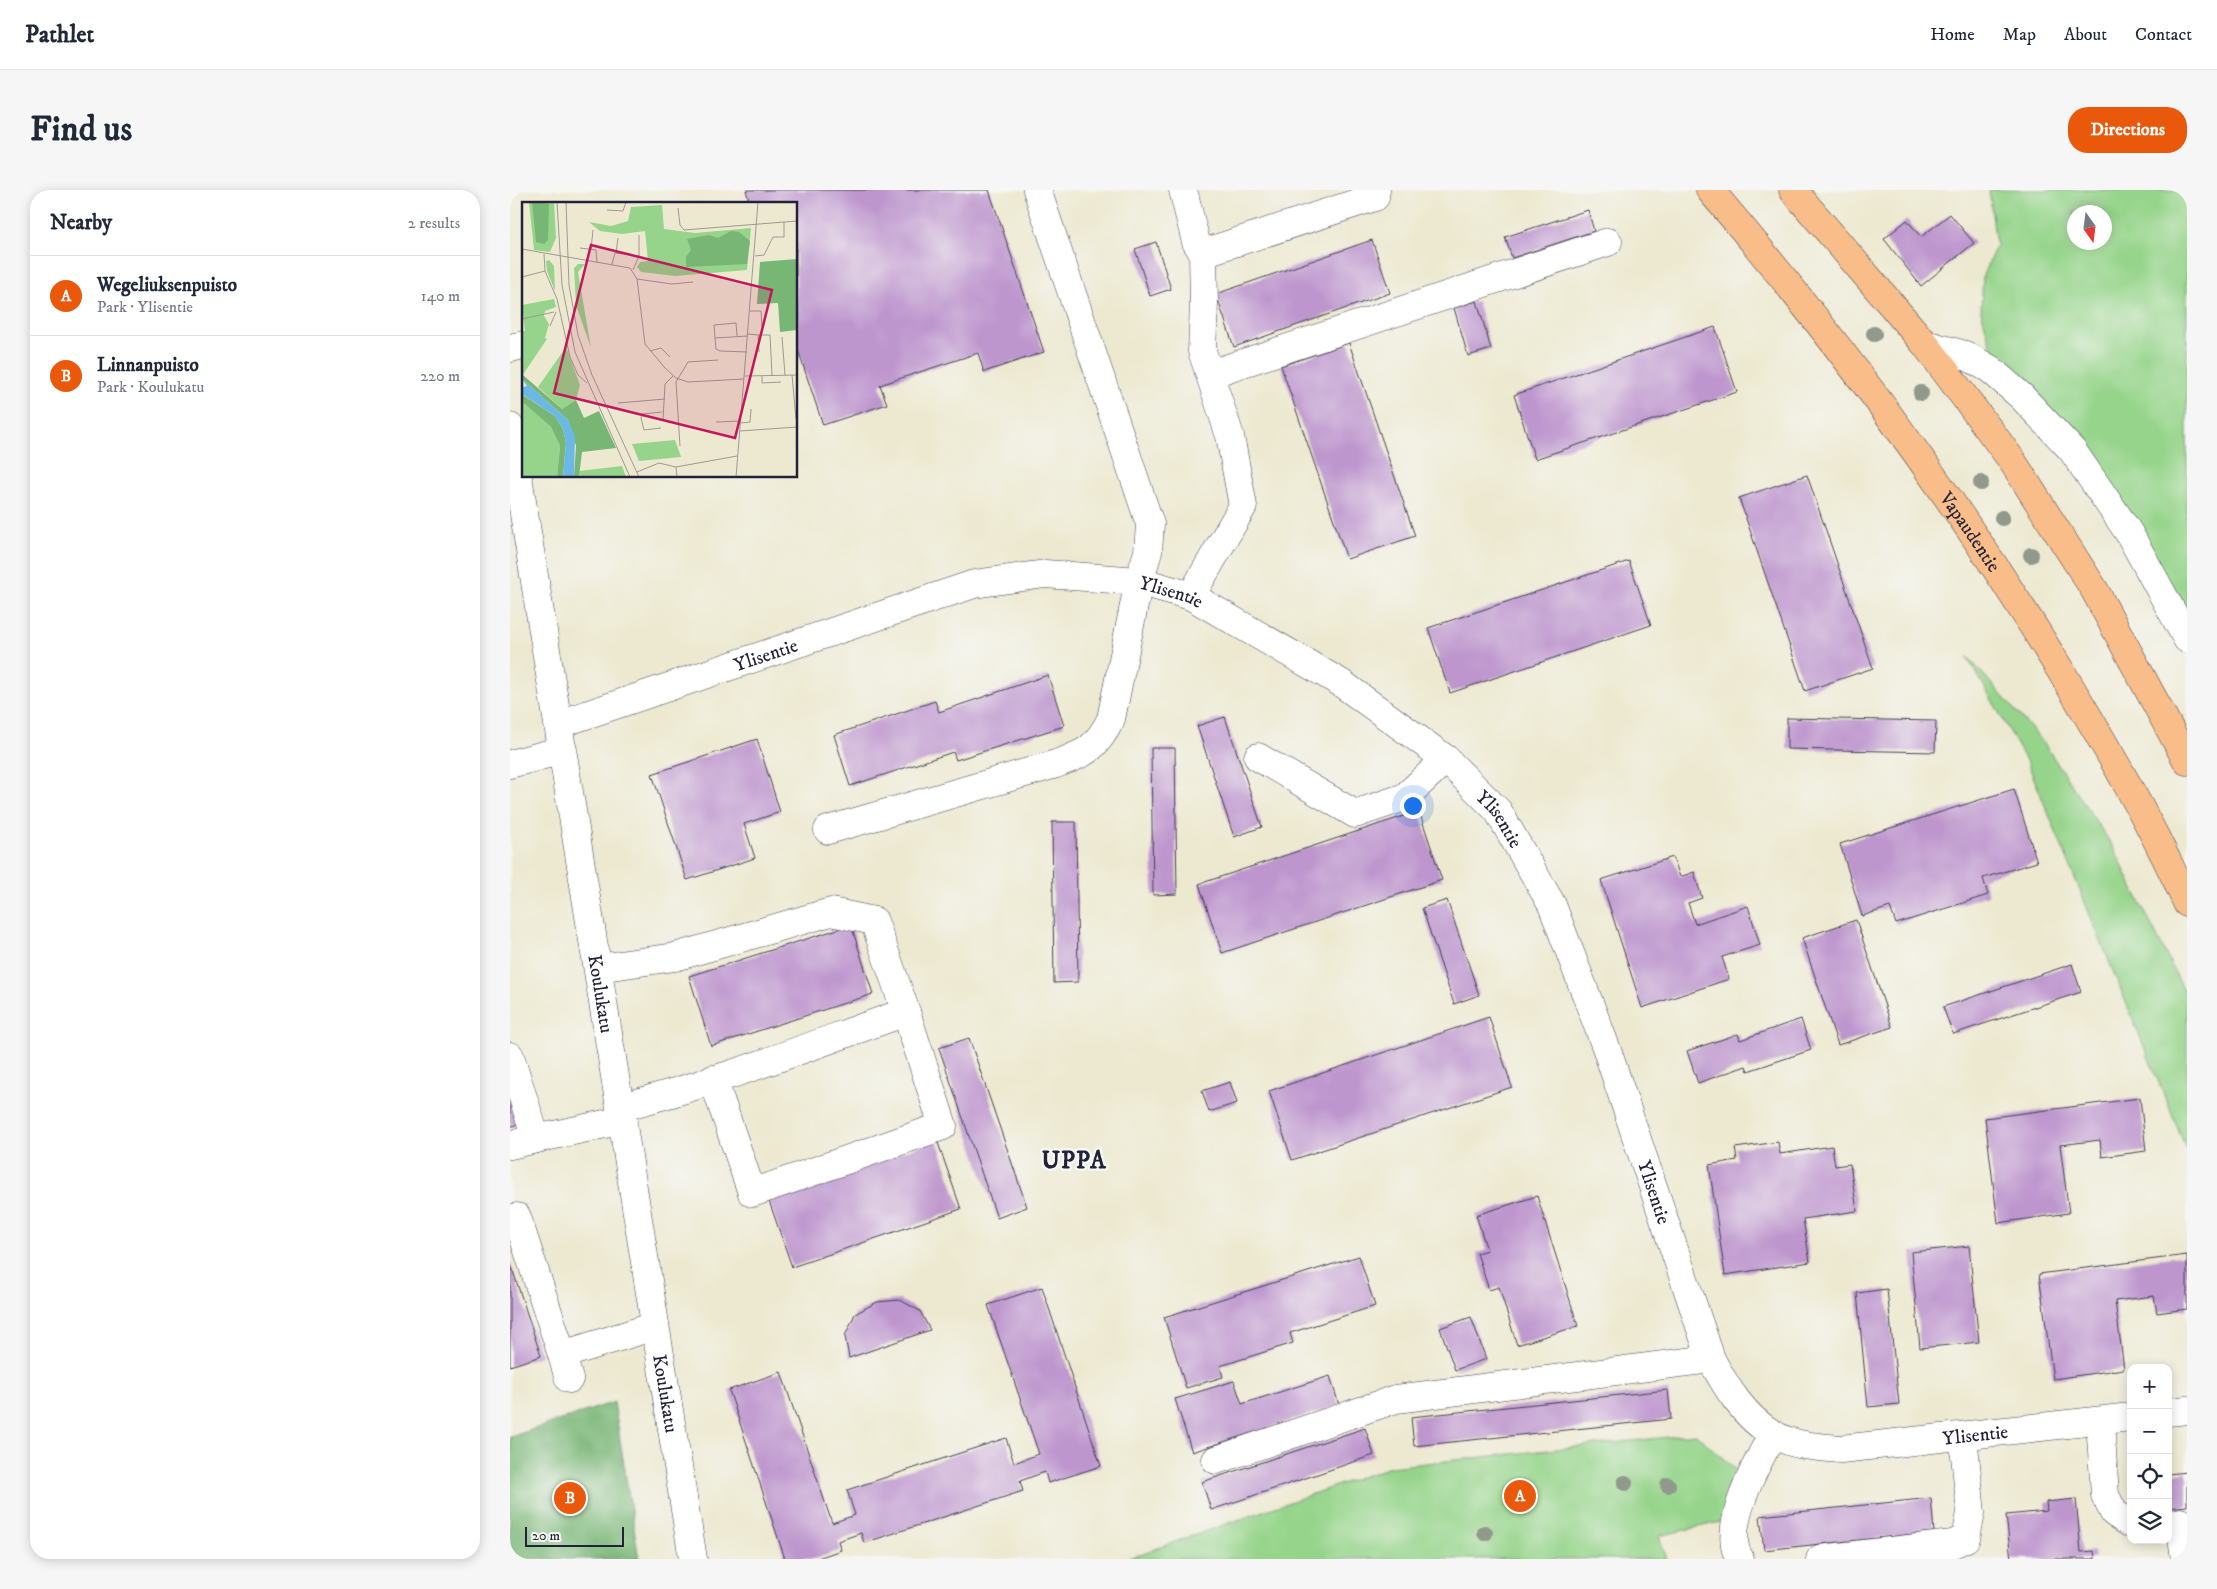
<!DOCTYPE html>
<html lang="en">
<head>
<meta charset="utf-8">
<style>
	:root { --surface:#fff; --page:#f6f6f7; --text:#1f2937; --muted:#747a83; --line:#e0e1e3; --accent:#ea580c }
	body { margin:0; font-family:"IM FELL DW Pica",serif; background:var(--page); color:var(--text) }
	.controls { position:absolute; right:15px; bottom:15px; display:grid; overflow:hidden; border-radius:10px; box-shadow:0 2px 12px #0003 }
	.controls button { width:45px; height:45px; display:grid; place-items:center; padding:0; border:0; border-bottom:1px solid var(--line); background:var(--surface); color:var(--text); font:25px sans-serif }
	.compass { position:absolute; left:1557px; top:15px; width:45px; height:45px; border-radius:50%; background:var(--surface); box-shadow:0 2px 12px #0003; rotate:166deg }
	.scale { position:absolute; left:15px; bottom:12px; width:99px; box-sizing:border-box; padding-left:5px; border:2px solid #22223b; border-top:0; font-size:14px; line-height:18px; white-space:nowrap; color:#22223b; -webkit-text-stroke:4px #f6f6f2; paint-order:stroke }
	.you { position:absolute; left:902px; top:615px; width:18px; height:18px; margin:-12px; border:4px solid #fff; border-radius:50%; background:#1a73e8; box-shadow:0 0 0 8px #1a73e833 }
	.badge { display:grid; place-items:center; width:32px; height:32px; border-radius:50%; background:var(--accent); color:#fff; font-size:16px; font-weight:700 }
	.pin { position:absolute; translate:-50% -50%; border:2px solid #fff; box-shadow:0 1px 5px #0006 }
	.list { margin:0; padding:0; list-style:none }
	h2 { display:flex; justify-content:space-between; align-items:center; height:65px; margin:0; padding:0 20px; font-size:21px }
	h2 small { font-size:16px; font-weight:400; color:var(--muted) }
	.list li { display:grid; grid-template-columns:32px 1fr auto; gap:15px; align-items:center; box-sizing:border-box; height:80px; padding:0 20px; border-top:1px solid var(--line) }
	.list b { display:block; font-size:19px; white-space:nowrap }
	.list p { margin:0; font-size:16px; white-space:nowrap; color:var(--muted) }
	.list em { font-size:16px; font-style:normal; color:var(--muted) }
	.icon { flex:none; width:28px; height:28px; fill:none; stroke:currentColor; stroke-width:2; stroke-linecap:round; stroke-linejoin:round }
	.map { position:relative; flex:none; width:1677px; height:1369px; overflow:hidden; border-radius:20px }
	header { display:flex; align-items:center; gap:30px; box-sizing:border-box; height:70px; padding:0 25px; background:var(--surface); border-bottom:1px solid var(--line) }
	header strong { font-size:24px }
	nav { display:flex; gap:28px; margin-inline-start:auto; font-size:18px }
	.intro { display:flex; align-items:center; justify-content:space-between; box-sizing:border-box; height:120px; padding:0 30px }
	h1 { margin:0; font-size:35px }
	.button { padding:12px 22px; border-radius:20px; background:var(--accent); color:#fff; font-size:18px; font-weight:700 }
	main { display:flex; gap:30px; padding:0 30px }
	aside { flex:1; background:var(--surface); border-radius:20px; box-shadow:0 2px 12px #0003 }
	.map>svg:first-child { display:block }
	.green { fill:#95d48a; stroke:#5c7b62; fill-rule:evenodd }
	.forest { fill:#78b676; stroke:#4d6c58 }
	.building { fill:#bd96ce }
	.lines { fill:none; stroke-linecap:round; stroke-linejoin:round }
	.minor-casing { stroke:#404052; stroke-width:29 }
	.major-casing { stroke:#404052; stroke-width:29 }
	.minor { stroke:#fff; stroke-width:28 }
	.major { stroke:#f8bd89; stroke-width:28 }
	.tree { fill:#90998c }
	.labels { text-anchor:middle; stroke-width:5; stroke-linejoin:round; paint-order:stroke }
	.street-label { font-size:19px; fill:#22223b; stroke:#f6f6f2 }
	.district-label { font-size:24px; font-weight:bold; letter-spacing:1px; fill:#22223b; stroke:#f6f6f2 }
	.inset-road { fill:none; stroke:#9c9995; stroke-width:1 }
	.view { fill:#c2185b; fill-opacity:0.15; stroke:#c2185b; stroke-width:2.5 }
	.inset-edge { fill:none; stroke:#22223b; stroke-width:2.5 }
</style>
</head>
<body>
<header>
<strong>Pathlet</strong>
<nav><a>Home</a><a>Map</a><a>About</a><a>Contact</a></nav>
</header>
<div class="intro"><h1>Find us</h1><a class="button">Directions</a></div>
<main>
<aside>
<h2>Nearby<small>2 results</small></h2>
<ul class="list">
<li><span class="badge">A</span><div><b>Wegeliuksenpuisto</b><p>Park · Ylisentie</p></div><em>140 m</em></li>
<li><span class="badge">B</span><div><b>Linnanpuisto</b><p>Park · Koulukatu</p></div><em>220 m</em></li>
</ul>
</aside>
<div class="map">
<svg width="1677" height="1369" viewBox="0 0 1677 1369">
	<rect width="100%" height="100%" fill="#f6f6f2"/>
	<filter id="ink" filterUnits="userSpaceOnUse"><feTurbulence type="fractalNoise" baseFrequency=".02" numOctaves="2"/><feDisplacementMap in="SourceGraphic" scale="10" xChannelSelector="R" yChannelSelector="G"/><feConvolveMatrix kernelMatrix="1 2 1 2 8 2 1 2 1" color-interpolation-filters="sRGB"/></filter>
	<filter id="wash" filterUnits="userSpaceOnUse"><feTurbulence type="fractalNoise" baseFrequency=".0096" numOctaves="4" result="noise"/><feDisplacementMap in="SourceGraphic" scale="20" xChannelSelector="R" yChannelSelector="G"/><feGaussianBlur stdDeviation="1.12" result="paint"/><feColorMatrix in="noise" values="0 0 0 0 0 0 0 0 0 0 0 0 0 0 0 0 0 1.4 0 .05"/><feComposite in="paint" operator="in"/></filter>
	<g filter="url(#wash)">
		<rect width="100%" height="100%" fill="#ede9d1"/>
		<path class="green" d="M1479,0h198v428l-162,-229 -35,-46 -9,-32 2,-36 13,-29zM1564,22h30v30h-30z
			M1457,466l76,86 70,105 74,150v154l-159,-387z
			M1186,1244l41,37 -8,49 -70,16 8,23h-541l264,-92z"/>
		<path class="forest" d="M104,1212l25,157h-129v-122z"/>
		<g id="blocks">
			<path class="building" d="M236,0h243l55,162 -60,20 -6,-19 -98,32 7,19 -64,21 -27,-81v-140h-46z
				M1078,20l6,21 -82,27 -7,-21z
				M1440,24l24,29 -53,43 -37,-47 23,-19 14,17z
				M862,50l18,53 -156,54 -18,-53z
				M646,52l15,47 -21,7 -15,-47z
				M967,111l14,48 -23,7 -14,-48z
				M1205,137l22,65 -202,67 -21,-64z
				M839,153l66,193 -68,23 -66,-193z
				M1297,285l66,193 -68,23 -66,-193z
				M1119,371l22,64 -201,68 -22,-65z
				M538,485l16,51 -108,34 -3,-8 -103,34 -16,-51 101,-34 4,11z
				M715,527l37,110 -28,10 -37,-111z
				M1277,528l149,3 -1,31 -148,-3z
				M247,549l23,73 -36,12 11,34 -68,22 -35,-106z
				M641,558h24l2,146 -24,1z
				M1504,599l23,73 -54,16 5,17 -92,29 -6,-17 -28,9 -22,-72z
				M909,621l23,69 -220,73 -23,-69z
				M542,632h24l2,160 -24,1z
				M1163,667l7,20 14,-5 8,26 -14,5 7,21 53,-18 12,39 -38,12 7,22 -87,29 -41,-128z
				M937,710l32,95 -25,9 -32,-96z
				M1346,730l36,107 -54,18 -36,-107z
				M341,735l22,69 -162,52 -22,-70z
				M1562,774l9,28 -128,42 -10,-27z
				M979,827l23,70 -220,73 -23,-69z
				M1291,829l10,31 -63,21 -2,-5 -48,17 -11,-32 51,-17 2,6z
				M459,848l58,169 -30,11 -58,-170z
				M720,892l7,21 -28,9 -7,-21z
				M1630,908l6,53 -44,6 -2,-17 -40,5 9,68 -71,10 -13,-105z
				M0,910l8,24 -8,3z
				M427,950l24,69 -169,58 -24,-69z
				M1268,952l2,12 52,-8 3,20 15,-2 7,47 -54,8 7,43 -85,13 -16,-110 28,-5 -2,-12z
				M1027,1006l41,130 -61,19 -18,-58 -10,3 -12,-37 10,-3 -11,-35z
				M1459,1056l10,96 -59,6 -9,-96z
				M1677,1065v54l-30,4 -3,-17 -39,5 9,68 -71,10 -14,-105z
				M849,1066l16,50 -85,27 3,10 -73,23 3,11 -37,11 -22,-71z
				M0,1072l31,94 -31,10z
				M532,1097l59,179 -53,17 -3,-11 -25,9 3,10 -159,52 -3,-10 -23,8 3,9 -26,9h-30l-56,-169 52,-18 51,151 23,-8 -8,-25 159,-52 8,25 25,-9 -51,-149z
				M1377,1099l12,115 -31,3 -11,-114z
				M390,1110l20,11 10,19 -81,28 -4,-22 10,-22 22,-12z
				M961,1127l15,42 -31,11 -15,-42z
				M820,1186l9,29 -147,47 -17,-53 59,-18 8,23z
				M1158,1200l3,29 -257,27 -3,-29z
				M855,1238l9,27 -163,55 -9,-28z
				M1677,1282v34l-19,2v-34z
				M1421,1308l3,34 -170,18 -4,-34z
				M1566,1309l5,53 13,-1 1,8h-84l-5,-44 41,-4 -1,-9z"/>
		</g>
	</g>
	<g filter="url(#ink)">
		<use href="#blocks" fill-opacity="0" stroke="#404052" stroke-width="1"/>
		<g class="lines">
			<defs>
				<g id="minor">
					<path d="M673,0l13,52 7,11 1,50 -2,48 28,85 13,70 -52,90"/>
					<path d="M693,63l172,-56 1,-7"/>
					<path d="M1415,154l40,11 25,14 32,28 50,53 57,83 58,106"/>
					<path d="M0,158l14,-3"/>
					<path d="M700,184l398,-132"/>
					<path id="s1" d="M0,237l183,1132"/>
					<path id="s2" d="M49,534l415,-140 71,-10 94,7 52,15 150,87 105,76 52,52 54,94 55,145 104,309c15,28 33,58 62,75 20,12 45,13 68,15l290,-32"/>
					<path d="M748,567l97,57 50,-17 41,-38"/>
					<path d="M0,574l53,-14"/>
					<path d="M318,640l228,-66c30,-11 40,-15 55,-45l28,-138 9,-29 2,-28 -113,-334"/>
					<path d="M88,778l77,-11 156,-45 43,9 32,91"/>
					<path d="M0,866l26,83 87,-19"/>
					<path d="M111,917c96,-24 191,-62 285,-95l37,114 -191,67 -39,-114"/>
					<path d="M0,955l26,-6"/>
					<path d="M7,1027l45,138 93,-29"/>
					<path d="M52,1165l7,24"/>
					<path d="M1658,1222l19,-2"/>
					<path d="M1590,1231l5,74 9,18 17,11"/>
					<path d="M706,1270l180,-61 315,-40"/>
					<path d="M1670,1332l5,37"/>
					<path d="M1230,1369c-20,-29 17,-97 33,-125"/>
					<path d="M1310,1369l133,-15 13,-6 5,-25 -8,-77"/>
				</g>
				<g id="major">
					<path id="s3" d="M1200,0c128,150 246,309 349,478 46,76 92,154 128,235"/>
					<path d="M1283,0l132,154 86,115 83,130 93,172"/>
				</g>
			</defs>
			<use href="#minor" class="minor-casing"/>
			<use href="#major" class="major-casing"/>
			<use href="#minor" class="minor"/>
			<use href="#major" class="major"/>
		</g>
		<g class="tree">
			<circle cx="1364" cy="144" r="8"/>
			<circle cx="1411" cy="203" r="8"/>
			<circle cx="1471" cy="293" r="8"/>
			<circle cx="1492" cy="328" r="8"/>
			<circle cx="1521" cy="365" r="8"/>
			<circle cx="1115" cy="1293" r="8"/>
			<circle cx="1158" cy="1295" r="8"/>
			<circle cx="975" cy="1343" r="8"/>
		</g>
	</g>
	<g class="labels">
		<g class="street-label">
			<text dy="7" stroke="none"><textPath href="#s3" startOffset="430">Vapaudentie</textPath></text>
			<text dy="7" stroke="none"><textPath href="#s2" startOffset="638">Ylisentie</textPath></text>
			<text dy="7" stroke="none"><textPath href="#s2" startOffset="218">Ylisentie</textPath></text>
			<text dy="7" stroke="none"><textPath href="#s2" startOffset="1042">Ylisentie</textPath></text>
			<text dy="7" stroke="none"><textPath href="#s1" startOffset="574">Koulukatu</textPath></text>
			<text dy="7" stroke="none"><textPath href="#s2" startOffset="1448">Ylisentie</textPath></text>
			<text dy="7" stroke="none"><textPath href="#s1" startOffset="979">Koulukatu</textPath></text>
			<text dy="7" stroke="none"><textPath href="#s2" startOffset="1928">Ylisentie</textPath></text>
		</g>
		<g class="district-label">
			<text x="564" y="978">UPPA</text>
		</g>
	</g>
	<g transform="translate(12 12)">
		<rect width="275" height="275" fill="#ede9d1"/>
		<path d="M7,0h25l2,36 -6,14 -16,-2zM140,3l2,24 31,4 56,-5 -4,42 -72,6 -34,-4 -4,-5 3,-5 8,-1 -3,-30 -23,3 -22,-3 -11,-9 22,4 17,-5 3,-14zM27,58l5,6 1,25 -8,-20 -1,-10zM56,62h7l-7,8 13,76 -15,-43 -2,-37zM32,97l2,8 -11,4 -1,5 5,8 -4,14 2,1 -25,37v-45h3l-3,-26zM44,145l14,38 -4,15 -14,9 -24,-22zM0,198l29,27 9,19 -3,31h-35zM153,238l6,17 -42,4 -7,-17zM100,264l4,11h-46l-1,-6z" fill="#95d48a"/>
		<path d="M10,0l17,2 -1,36 -4,4 -8,-2zM209,29l8,1 11,9 -3,23 -61,3v-10l5,-7 -4,-11 22,-4 9,3zM275,57v71l-17,2 -2,-29 -21,1 3,-42zM1,173l39,34 14,-9 8,18 15,-7 17,37 -34,4 -3,25h-5l2,-31 -8,-26 -46,-41zM1,193l32,21 8,13 3,14 -3,34h-6l3,-31 -9,-19 -28,-25z" fill="#78b676"/>
		<path d="M0,177l46,41 7,16 -1,41h-11l3,-34 -3,-14 -8,-13 -33,-22v-7l5,-1z" fill="#6cb8e5"/>
		<path class="inset-road" d="M35,0l5,83 13,67 55,125M44,0l3,83 9,50 14,40 47,102M156,6l2,17 4,5 113,-9M85,8l16,1 3,-9M58,46l16,2 1,12M0,47l108,19 7,11 8,65 20,24 11,10 12,4 56,-3M69,47l2,-19M94,51l2,-15M22,52l1,17 12,28 13,58 8,18 9,8M117,54v-21M233,54l9,-1 9,-18h11v-15M90,62l3,-11 24,3 -6,14M0,75l23,-6M115,77l35,5 21,-2M228,109h11l1,16M0,117l32,-7M28,124l6,-14M226,132l10,1 1,17M236,133h12l2,40M215,134l-1,-13 -22,2 1,13 33,-2M260,135l3,38M193,136l1,11 4,2 27,1M128,149l11,-3 9,9M270,173l4,44M223,174l52,-1M240,174v7l19,-1M96,201l47,-4M141,218l2,-36 8,-8M194,220l25,-1M219,221l9,-1 1,-13M139,226l-17,2 -3,-12 1,-4 20,-2M218,229l57,-4M158,244l-4,-64 12,-20 30,-2M154,265l61,-11M115,270l22,-9 17,4 1,10M214,275l22,-275"/>
		<path class="view" d="M69,43l181,45 -37,148 -181,-45z"/>
		<rect width="275" height="275" class="inset-edge"/>
	</g>
</svg>
<div class="controls">
<button>+</button>
<button>−</button>
<button><svg class="icon" aria-label="locate" viewBox="0 0 24 24"><circle cx="12" cy="12" r="6"/><path d="M12 2v4M12 18v4M2 12h4M18 12h4"/></svg></button>
<button><svg class="icon" aria-label="layers" viewBox="0 0 24 24"><path d="M12 4l9 5-9 5-9-5zM3 14l9 5 9-5"/></svg></button>
</div>
<svg class="compass" viewBox="-18 -18 36 36"><path d="M0-13l5 13h-10z" fill="#e53935"/><path d="M0 13l5-13h-10z" fill="#747a83"/></svg>
<div class="scale">20 m</div>
<div class="you"></div>
<div class="pin badge" style="left:1010px;top:1306px">A</div>
<div class="pin badge" style="left:60px;top:1308px">B</div>
</div>
</main>
</body>
</html>
